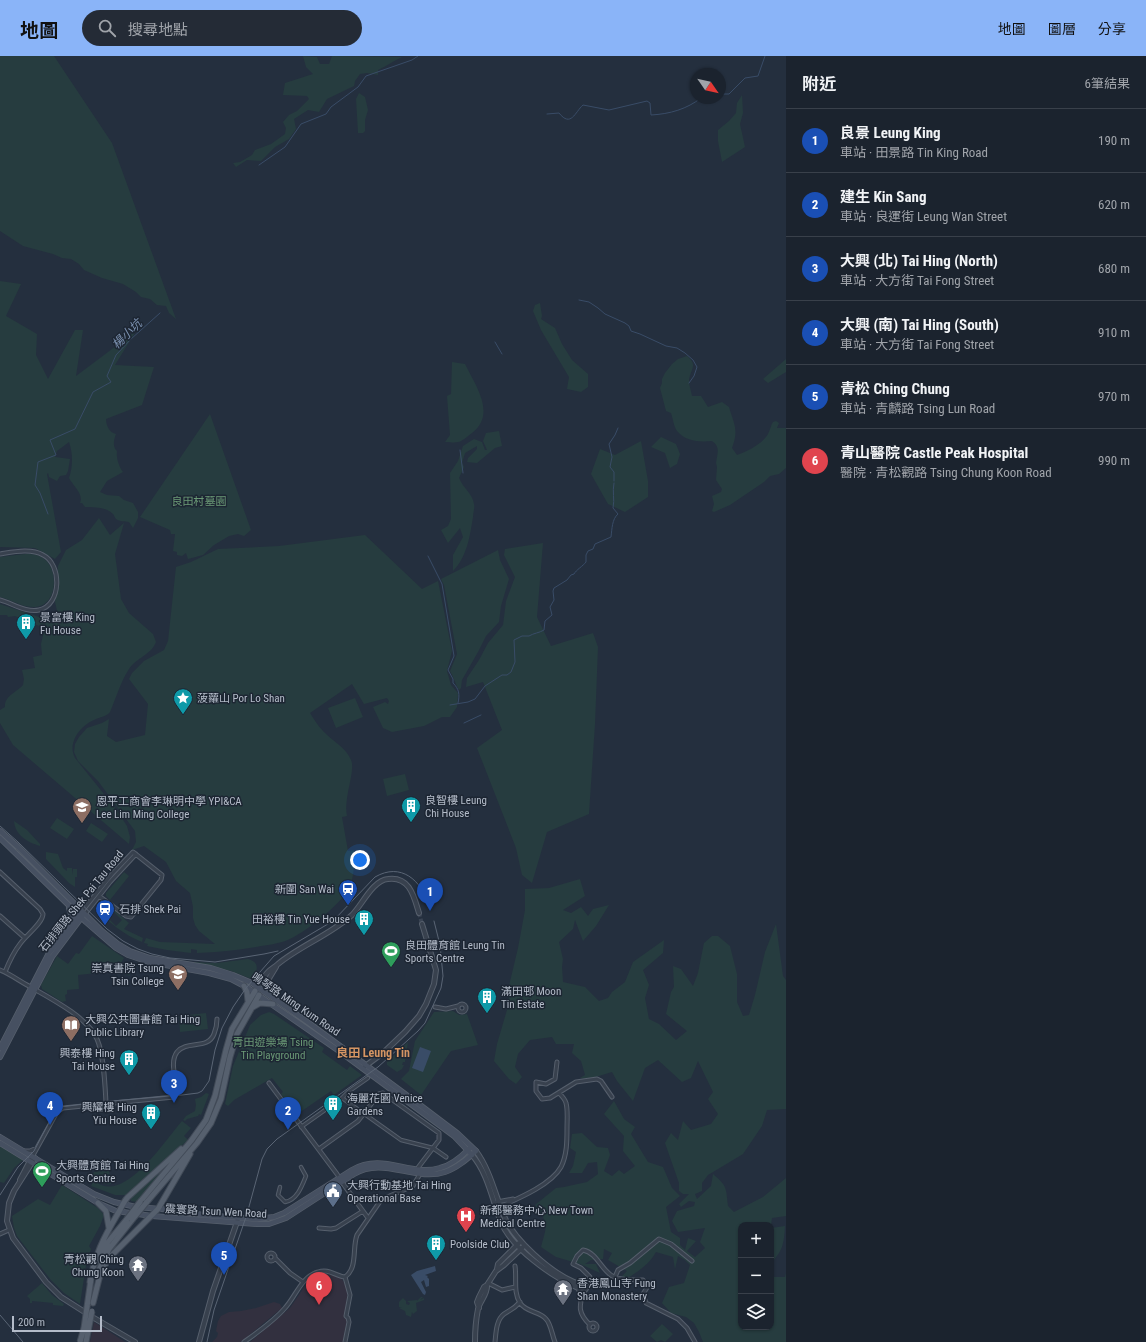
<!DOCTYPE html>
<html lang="zh-TW">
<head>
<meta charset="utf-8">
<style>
	:root { --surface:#1b232e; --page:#242b36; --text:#f1f3f6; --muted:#a0a4aa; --line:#39404a; --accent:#8ab4f8 }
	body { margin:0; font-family:"Roboto Condensed","Noto Sans TC",sans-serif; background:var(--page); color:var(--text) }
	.controls { position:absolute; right:12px; bottom:12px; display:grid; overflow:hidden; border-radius:8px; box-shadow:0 1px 3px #0004 }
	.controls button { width:36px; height:36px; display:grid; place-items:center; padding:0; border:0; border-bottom:1px solid var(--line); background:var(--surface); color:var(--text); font:20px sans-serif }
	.compass { position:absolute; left:690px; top:12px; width:36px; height:36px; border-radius:50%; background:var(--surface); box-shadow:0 1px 3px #0004; rotate:124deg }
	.scale { position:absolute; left:12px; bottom:10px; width:90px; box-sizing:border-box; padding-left:4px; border:2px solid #b4bcc9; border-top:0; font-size:11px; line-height:14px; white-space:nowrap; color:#b4bcc9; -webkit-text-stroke:3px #1d2633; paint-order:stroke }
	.you { position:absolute; left:360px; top:804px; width:14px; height:14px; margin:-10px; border:3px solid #fff; border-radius:50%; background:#1a73e8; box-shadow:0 0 0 6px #1a73e833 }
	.badge { display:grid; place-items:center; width:26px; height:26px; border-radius:50%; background:var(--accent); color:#fff; font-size:13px; font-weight:700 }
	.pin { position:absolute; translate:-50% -33px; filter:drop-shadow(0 1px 2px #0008) }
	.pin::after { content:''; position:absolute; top:21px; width:14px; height:12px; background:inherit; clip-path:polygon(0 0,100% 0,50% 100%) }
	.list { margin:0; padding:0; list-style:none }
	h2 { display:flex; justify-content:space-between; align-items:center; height:52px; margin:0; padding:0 16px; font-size:17px }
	h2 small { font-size:13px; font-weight:400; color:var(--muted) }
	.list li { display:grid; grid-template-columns:26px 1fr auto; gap:12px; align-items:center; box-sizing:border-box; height:64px; padding:0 16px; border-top:1px solid var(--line) }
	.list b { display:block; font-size:15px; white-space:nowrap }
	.list p { margin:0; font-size:13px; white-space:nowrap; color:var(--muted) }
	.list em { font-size:13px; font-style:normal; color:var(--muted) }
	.icon { flex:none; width:22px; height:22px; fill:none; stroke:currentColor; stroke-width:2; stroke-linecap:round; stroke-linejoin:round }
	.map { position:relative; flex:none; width:786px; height:1286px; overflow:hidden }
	header { display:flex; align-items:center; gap:24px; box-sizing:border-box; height:56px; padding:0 20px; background:var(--accent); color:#111 }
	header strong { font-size:19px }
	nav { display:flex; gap:22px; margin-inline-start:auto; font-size:14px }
	.search { width:280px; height:36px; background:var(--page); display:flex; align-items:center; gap:10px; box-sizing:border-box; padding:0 14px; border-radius:22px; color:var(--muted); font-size:15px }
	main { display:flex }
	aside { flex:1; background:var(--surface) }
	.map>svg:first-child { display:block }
	.medical { fill:#32303f }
	.green { fill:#263c3f }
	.water { fill:#394c67 }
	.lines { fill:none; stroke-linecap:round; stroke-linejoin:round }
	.stream { stroke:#394c67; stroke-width:1 }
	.tertiary-tunnel { stroke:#3a4453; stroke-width:4; stroke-dasharray:4 2; stroke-linecap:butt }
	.pedestrian-casing { stroke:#565f6c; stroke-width:4.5 }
	.minor-casing { stroke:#565f6c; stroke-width:5 }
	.tertiary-casing { stroke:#565f6c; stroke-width:6 }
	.secondary-casing { stroke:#565f6c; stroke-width:6 }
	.primary-casing { stroke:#414a57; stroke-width:7 }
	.pedestrian { stroke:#38414e; stroke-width:2.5 }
	.minor { stroke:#38414e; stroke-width:3 }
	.tertiary { stroke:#38414e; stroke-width:4 }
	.secondary { stroke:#465061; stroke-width:4.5 }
	.primary { stroke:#56606e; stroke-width:5 }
	.tram { stroke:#5a6575; stroke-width:1 }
	.primary-bridge-casing { stroke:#414a57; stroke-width:7; stroke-linecap:butt }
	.primary-bridge { stroke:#56606e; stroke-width:5 }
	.labels { text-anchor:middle; stroke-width:3; stroke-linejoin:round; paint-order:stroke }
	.park-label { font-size:11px; fill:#6b9a76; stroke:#1d2633 }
	.poi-label { font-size:11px; fill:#b4bcc9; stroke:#1d2633; text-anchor:start }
	.street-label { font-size:11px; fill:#b4bcc9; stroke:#1d2633 }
	.water-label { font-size:12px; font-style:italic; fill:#7c92b1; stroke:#1d2633 }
	.neighbourhood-label { font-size:12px; font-weight:bold; fill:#d59563; stroke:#1d2633 }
</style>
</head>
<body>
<header>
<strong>地圖</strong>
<div class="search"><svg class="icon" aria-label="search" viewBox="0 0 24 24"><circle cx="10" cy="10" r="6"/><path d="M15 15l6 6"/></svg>搜尋地點</div>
<nav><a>地圖</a><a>圖層</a><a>分享</a></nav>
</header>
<main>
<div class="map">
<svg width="786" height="1286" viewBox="0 0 786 1286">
	<rect width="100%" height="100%" fill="#242f3e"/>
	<path class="medical" d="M324,1216l14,3 6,7 4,8 -4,28 3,1 -4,23h-93l40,-34 21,-31 7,-4z
		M274,1246l6,2 2,4 -41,34h-29l5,-5 1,-4 -2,-2 2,-10 3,-5 8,-4 12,-1 15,-3z
		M94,1266l22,14 9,6h-35z"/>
	<path class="green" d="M0,0h54l58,87 64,176 -7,-6 -3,-7 -9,-1 -7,-6 -9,-2 -5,-5 -13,-8 -21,-6 -18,-8 -5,-6 -8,-5 -9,-1 -9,-4 -30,-8 -23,-15z
		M303,0l14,1 3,7h9l3,-8 70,1c-9,4 -15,9 -24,13v5l-11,-2 -7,1 -5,7 -1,5 -27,13 -8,13 -11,-2 -14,9 2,10 -7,10 -14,8 -14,14 -14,-1 -11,7 -3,-4 7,-1 12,-7 3,-5 16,-6 14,-10 1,-6 -3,-6 6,-7 8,-4 12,-12 -2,-3 -24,-1 2,-12 28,-9 -7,-7z
		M359,37l6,4 3,13 -3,10v11l-2,2h-5l-2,-34z
		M742,39l1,18 -3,11 5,23 -23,15 -4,-21v-11l11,-9 7,-8 1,-10z
		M0,225l21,3 -15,32 31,18 -1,21 12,24 27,-49h8l-7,46 60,-45 -21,34 39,2 -12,38 -36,14c0,7 4,14 10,15 -2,5 -4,13 1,17 -1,7 2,16 6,21l-16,9 -7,11 7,3 12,1 5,4 9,3 5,9v6l-5,10 -4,-6c-4,-1 -9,0 -13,-3 -1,-1 -2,-4 -3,-5 -7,-7 -19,-7 -28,-7l-3,-4h-2c4,-9 -7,-17 -11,-25 4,-12 4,-24 0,-36l-12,9 -2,6 15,2 -2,12 -2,4 -6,1 -3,5 -8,-4 -1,-4 -1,1 14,78 -6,7 -20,-11 -35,-1z
		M540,247l2,13 -1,3 14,9 7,16 10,16 16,14v13l-7,5 -14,-3 2,-12 -28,-47 -8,-19 2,-6z
		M687,300c11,9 4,12 2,24 0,5 2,11 3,16h9l7,11 14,-5 7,5c5,17 10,23 3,41l5,7c11,-4 25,-11 31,-21 2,-4 3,-9 5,-12l3,-1 3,2 -2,5h9v40l-7,6 -9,2 -6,6 -34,23 -16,7 -2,-1 2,-7 -2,-8 9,-4 1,-3 -6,-9 1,-13 -1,-4c1,-9 5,-16 -4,-22 -12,1 -26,1 -35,-10 -3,-4 -4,-12 -6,-18l-5,-2 -6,-23 2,-5v-4l3,-6 7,-9 6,-5z
		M786,303v13l-18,11 -5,-4z
		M452,306l13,2c10,21 32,50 7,69 -13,10 -11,10 -27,9l5,-7 -3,-39 4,-2z
		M210,358l41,116 -7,6 -6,-2 -9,2 -15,9 -11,10 -15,4 -2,-6 -4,3 -5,-1v-3l-4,-1 2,-17h-4l-1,-4 -30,-13z
		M499,375l3,15 -7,2 -18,15 -10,-1 1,-4 9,-9v-3l-12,7 -3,10 2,4 -5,11c4,10 14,16 15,26 1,4 -1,9 -1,13 -3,19 -6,40 -20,54v-16l10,-18 -3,-9 -12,15 -7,-13 7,-4 3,-7 -1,-46 8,-12 5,-15 11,-7 8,3 3,8h2l-4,-9 3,-8z
		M661,381l15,7 4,10 -3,10 -7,4 -5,-15 -14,-6z
		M641,385l7,40v16l-23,15 -17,-8 -17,-30 9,-25 15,6z
		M99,462l11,17 14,-12 -9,31 6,45 8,14 24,21 3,8c-5,13 -20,16 -27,27 -8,12 -13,29 -19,43 -4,5 -11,5 -16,8 -14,6 -27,23 -19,38l41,51 11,17 3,11 -1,7 -116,-99 -13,-22v-13l5,-3c-1,-11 12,-15 18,-22l1,-6 -2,-9 13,-2 -2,-11 9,-2 -1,-11 3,-13 -1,-2 -4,-3 -24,-10 -7,1 -1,-2h-7v-11l60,20 -5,-22 3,-36 8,-16 16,-10z
		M365,479l57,54 16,-8 14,70 -5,20 4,14 7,8 -1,14 -7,10h-8l-18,9 -32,6 -9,-4 -10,-21 12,-5 3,2 1,-3 -2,-3 -23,6 -12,-20 -42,29c4,6 8,13 13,18 9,10 23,16 28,29 5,11 -8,38 -4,56l-5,1 6,34 6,-1c1,13 0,31 -7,42 -10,15 -48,46 -65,50 -7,2 -14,3 -21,4 -21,4 -42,6 -64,7v-3l-6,-1v4l-24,-3 -20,-4 1,-2 -4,-1 2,-5 14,4 55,2 -16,-13 -4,-6 -2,-7v-11l-3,-14 -14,-12 -10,-19 -22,-16 -12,4 4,-8 -1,-11 -37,-50 -20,-20 -4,-9 1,-8 4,-7 8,-9 15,-5 7,-4 -2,17 9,6 29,-7 3,-31 -19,-25 3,-6 12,-12 20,-11 4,-9 8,-74 15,-5 27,-13 61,-3z
		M543,487l-6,74 14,29 42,-13 5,14 -3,77 -6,90 -42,18 -15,51 -10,-8 -6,-27 -39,-100 25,-18 -19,-48 -17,5 1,-9 12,-18 9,-17 15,-18 3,-24 9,-24 -11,-22 1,-6z
		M498,494l2,10 9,19 -8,27 -2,16 -13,14 -8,16 -16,28 -1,8 -2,2c-4,-6 -5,-13 -9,-19l7,-17 -13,-69 -3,-6z
		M25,498c6,0 12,0 18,4 16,10 15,47 -7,49 -13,1 -24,-7 -36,-10v-40z
		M355,642l8,19 -27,11 -8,-20z
		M405,718l4,16 -22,6 -4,-17z
		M57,762l17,11 -7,10 -17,-11z
		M14,765l13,9 13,14v2c-13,-4 -25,-11 -26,-25z
		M91,767l17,11 -6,8 -16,-11z
		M46,796l12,2 5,14 4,3v-3h5v7l1,-6h4v8h-2v10l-6,-4 -23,-24z
		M124,816l5,4 -19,24 -4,-4v-3z
		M580,823l5,17 -22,14 8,3 10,-6 7,9 5,-7 16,-4 -13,21 -13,15 -8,-21 -2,9 -14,13 4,17 -1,8 1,15 22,5 14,14 9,-3 4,-6 13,-10 8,-20 31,-22 -1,13 -20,17 6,15 -4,13 4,21 10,5 17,16 11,-9 -21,-17 5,-22 3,-5 -1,-21 8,3 12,17 5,-13 6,-30 8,-7h6l12,10 7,28v28l6,14 6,-1 6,-20 10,-43 11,-28 7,52 3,4v129l-19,1 -5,16 -19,28 -35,21 -6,8v8l-7,3 2,5 14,-13 2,-12c14,12 13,13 15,32l6,6 29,-15 23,-19v38l-14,2 -1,7h-30v102h30v-50h14l1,-4v69h-83l-4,-10 -5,-9 -8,-6 -15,-4 -9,-10 7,-16 15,-4 6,-18 -5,-5 -7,-4 -3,13 -2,-12 -17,-5c-7,13 -19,20 -31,28l-3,-4 5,-5 -19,-11 4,-7 -8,-4 -1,10 -12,1 -6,4h11l4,9 -20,-9 -24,-7 -15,-10c6,-22 8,-23 -6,-42l21,-17 8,-1 23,-5 11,-8 -1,-12 -9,1 -6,10h-13l4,-7 3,-14 -6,-4 2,-14 10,-1 15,14 11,1 2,7 -6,16 8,5 7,-6 5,4 11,-8 -12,-15 1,-15 -20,-22 10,-13 10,18 11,8 -4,7 17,28 15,5 9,21 8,8 -14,11 5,25 9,6v7l5,5 3,-12 8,3 -9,10 8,6 10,-9 -5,-6 5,-14 -27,4 -6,-11 5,-10 17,-5 1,-4 -6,-1 -8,6 -2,-3 10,-10h-6l-4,-3v-8l-14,-40 6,-10 7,7 5,-19 8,9 20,-6 7,-10 -10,-15 5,-7 -15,-31 -7,17 -9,4 -24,-22 -13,8 -12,33 -16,-20 -5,-9 -23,7 -9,-1 5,-3 -4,-14 -9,-8 2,-9h-18l-4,-7 -22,3 -12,14 -3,13 7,10 -6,7 -7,-5 -15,-18 3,-17 12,-41 -1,-13 10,-42 7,-38v-21l24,-1z
		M100,846h2l10,7 -6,7 10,10 6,-6 -8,-8 1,-1 14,12 -5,6 19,9 -1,4c-18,-7 -34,-20 -46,-34z
		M92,880l32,22 -3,5 7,7 2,6 -30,-10 -3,7 -19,2 1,14 -12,1v4l-2,1 1,6 -4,1 -20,-13 -1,-4 16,-29 11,8 8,-11 3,1z
		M248,903c12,3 10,12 4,20l-21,-8 -38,-8 -1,-1 25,1z
		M453,955l6,4 8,-1 11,31 -27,6 -30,44 -20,-16 8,-8 6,-30 19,-29z
		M269,956l5,2 50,34 -2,4 25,18 3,-4 12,9 -28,20 -3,-4 -35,24 -15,-21 2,-2 -11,-14 -38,22 -6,6 -3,-2 8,-38 17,-41 11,-10z
		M206,957l2,16 -28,3 -1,-16z
		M408,986l-3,20h-2l-1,3h2l-2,4 -5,3 -10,-7v-3z
		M206,1037l3,1 -8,21 -2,-1 -1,2 -11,3 -2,2 -2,-1 3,-4 9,-5 1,-6 -1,-6 6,-2z
		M182,1065l9,7 -7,8 4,4 -62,55h-11l-24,-9 3,-6c28,28 72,-41 88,-59z
		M0,1090l23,14 -9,8 -10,15 -4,-1z
		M170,1105l-33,41 -6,-1v-4z
		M109,1114l2,14c-9,1 -14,-2 -18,-10l1,-2z
		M62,1129l36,23 6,7 -4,11 -11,20 2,3 -5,16 -6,39 -16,-11 -14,-14 -33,-43 -3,-8 -2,-12 26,-17 12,6z
		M785,1170c-1,17 -2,25 -14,37v-35z
		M42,1227l10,12 12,9 -1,2 -10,-1v-2l-21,-2v2h-2v-4l-3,-3z
		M421,1241h2l-3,3 4,-2v2l-8,3 1,8 -4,3 -1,-2 -1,5 -5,-2 -1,-4 -6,-3 3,-1h-3v-5l4,-4 3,3v3l3,1 1,-2 -3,-2 10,-1v1z
		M662,1268l11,10 -8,8 -4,-2 -4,2 -7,-6z"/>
	<path class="water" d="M420,991l11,4 -8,21 -11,-4z
		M435,1210l1,5 -11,4 3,1 -1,1 2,2v7l-3,1 -2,-7 -3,2 5,10 -1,3 -2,-1 -12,-19 6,-4z"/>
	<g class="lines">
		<path class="stream" d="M720,38h9l16,-16 13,-2 7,-20
			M706,42l5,1 2,-1
			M547,58l12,-1c12,15 16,-1 24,-8l26,5 38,-9 3,2 1,12c19,-1 36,-6 50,-17
			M259,109l26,-18 16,-23 25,-10 5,-7 27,-20 8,-11 46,-16 6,-4
			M579,244l10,2 9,6 7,6 20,9 4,3 2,5 9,3 26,12 11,2 8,5 8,7 4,7 -3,9 -5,7
			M495,286l7,12
			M460,394l3,23
			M614,425v-9l-4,-5 2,-10 -3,-13 6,-9 3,-7
			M48,458l-8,-21 -5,-8 3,-23 18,-7 -6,-15 25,-11 18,-37 18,-10 -4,-6 9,-21 15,-16 29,-26
			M428,500l14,28 12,72 -6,14 5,9v4c6,6 7,11 5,20
			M450,649l18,-3 7,-3 10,-13 17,-11h5l4,-3 4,-10 -1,-22 8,-4h7c5,-3 10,-3 15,-6l1,-9 7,-6 -2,-8 4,-7 -1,-9 1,-3 13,-8 4,-5 3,-1c2,-4 9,-8 12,-12v-7l2,-4 5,-2 2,-5 16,-7c1,-8 1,-18 7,-23l-5,-6c2,-9 -1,-16 1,-25
			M464,667l17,-8"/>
		<path class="tertiary-tunnel" d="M419,857l3,11"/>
		<defs>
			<path id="pedestrian" d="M342,1042l59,42 32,8
				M301,1071l41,-29 6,-6 20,-14
				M280,1131l-2,8 7,7c12,-2 17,-16 21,-26l-5,-9"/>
			<path id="minor" d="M0,498c13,-2 31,-6 43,1 19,9 19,50 -4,55 -13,3 -27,-7 -39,-10
				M0,816l40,37 3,5c0,9 -18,22 -23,30 -7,9 -11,18 -15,28
				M82,855l30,-37 21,-22 29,23 -1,5 -30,37 -5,-1 -27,-20
				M85,858l25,-32 26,-28
				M0,860l25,22
				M0,914c10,4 18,10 27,15 21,12 61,32 70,54 7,16 8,46 9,64
				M458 952a4 4 0 1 1 8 0a4 4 0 1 1-8 0Z
				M435,951l11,2 12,-3
				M557,1006l-2,17 -9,5 -10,-2v9l6,8 8,-1 26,-16 21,-3 4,2 11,16
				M269,1027l68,91 7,11 24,33
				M433,1092l13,9
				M319,1093l39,-28 21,-27 4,-1 56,40v7l-22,29
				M24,1095h6l7,-3
				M32,1101l25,-45 6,-4 111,-11c8,-10 -7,-31 3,-45 10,-12 31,-2 37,-18 2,-5 3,-9 3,-15
				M497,1146l16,-3
				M499,1151c18,-8 52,-22 62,-40 6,-12 6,-26 6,-39 0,-8 1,-18 -1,-25 -1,-4 -4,-7 -7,-10
				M319,1172l12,1 5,-1 27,-17
				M0,1178l9,-4
				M267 1201a4 4 0 1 1 8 0a4 4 0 1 1-8 0Z
				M275,1202l15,15 13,9
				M515,1210c2,12 -2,26 5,37 7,10 20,8 26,16 5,5 6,16 9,23
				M345,1221c13,-9 7,-29 12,-42l24,-35 4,-2 28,-12 7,-12
				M345,1221l5,18 -4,21 2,2 1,4 -4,20
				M615,1221l3,-7 12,-7 29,-24 12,5 21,17
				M488,1227l14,7 13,-3
				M586,1228l3,-3 1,-4 -9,-9 -8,-4 4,-8 6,-6c15,3 18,21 31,27 8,3 20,3 29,3l5,6 -5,8 3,9 32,16 9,9 8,14
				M583,1236c-4,15 -5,21 7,33
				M589 1271a4 4 0 1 1 8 0a4 4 0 1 1-8 0Z
				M244,1286c14,-10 30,-21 41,-34 11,-12 16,-31 33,-36 11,-4 17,4 27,5
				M495,1286c1,-9 1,-22 9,-28 7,-5 9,-4 16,-12"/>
			<path id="tertiary" d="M258,931c3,-5 6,-11 10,-15 3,-3 7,-5 10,-8 23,-19 52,-29 74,-49 10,-10 21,-35 36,-36 22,-3 26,18 31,34
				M262,934l14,-23
				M364,1011l19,-14 22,-21 14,-16 7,-12 8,-20 2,-14 -14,-46
				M472,1099c15,17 20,43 28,65 11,28 51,56 78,68 2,5 7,4 9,-1l-2,-4c-4,-1 -7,1 -11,-1 -24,-10 -60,-42 -70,-66 -9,-22 -14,-46 -28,-65
				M35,1102l-21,33 -5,12 -2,18 6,17 33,44 15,15 33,21 41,24
				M20,1124l12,-23
				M497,1213l1,-5 21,-21
				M479,1252l-2,-6 2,-5 5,-10 3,-2 9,-14 8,-6 19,-18
				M199,1286l14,-51 25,-72
				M475,1286c0,-10 1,-23 3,-33 2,-8 10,-15 9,-24"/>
			<path id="secondary" d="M0,775l18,16 84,84 16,13 12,7 20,7 61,10 22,7 19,8 57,40 111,82 37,28 19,18c-9,8 -19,17 -31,21 -30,10 -62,-16 -91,2l-68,44 -17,6h-12l-105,-8 -36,-5 -18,-8 -98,-60
				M0,782l86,84 30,26 12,7 21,7 60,11 22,6 17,9 91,63 115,85 18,19
				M69,852l3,9 -2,7
				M0,992l49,-95 31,-39
				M0,1001l52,-100 30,-40
				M0,1081l94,57 20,8 22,5 38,3 29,5 54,4 17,-2 10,-4 68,-43c31,-18 58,7 88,-2 12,-3 21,-11 29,-19"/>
			<path id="primary" d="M244,930l3,6 1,9
				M253,951l7,-4 13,1
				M140,1146l51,-61 15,-21 9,-24 11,-46 6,-21 23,-38
				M98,1147l8,8 3,17
				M146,1147l51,-60 14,-20 10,-24 9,-42 7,-23 22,-39
				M98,1204l10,-18 19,-23
				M98,1216l11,-23 23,-29
				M90,1226c4,-25 14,-45 27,-67 4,-6 6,-13 11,-18l53,-48
				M93,1247l7,-28 8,-16 50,-50 32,-55
				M87,1251l4,-28"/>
		</defs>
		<use href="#pedestrian" class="pedestrian-casing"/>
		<use href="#minor" class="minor-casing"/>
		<use href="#tertiary" class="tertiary-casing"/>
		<use href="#secondary" class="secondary-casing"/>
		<use href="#primary" class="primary-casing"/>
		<use href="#pedestrian" class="pedestrian"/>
		<use href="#minor" class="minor"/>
		<use href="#tertiary" class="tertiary"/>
		<use href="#secondary" class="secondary"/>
		<use href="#primary" class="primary"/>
		<path class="tram" d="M0,770l18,16 89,87 16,12 15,8 14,5 18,4 45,4 49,-8 14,-3
			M0,1139l18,-28 16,-16 21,-40 5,-4 40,-5 82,-7 16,-2 4,-2 7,-10 6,-31 7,-22 11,-21 13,-19 28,-32 59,-35 42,-44c26,-15 46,3 54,28
			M0,1259l23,27
			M207,1286l7,-32 33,-96 15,-55 5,-10 10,-10 101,-72 40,-36 7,-8 16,-35 2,-12 -3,-31 -6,-24"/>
		<defs>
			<path id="primary-bridge" d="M127,1163l13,-17
				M132,1164l14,-17
				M80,1286l4,-14 3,-21
				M86,1286l6,-31"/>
		</defs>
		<use href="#primary-bridge" class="primary-bridge-casing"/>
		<use href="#primary-bridge" class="primary-bridge"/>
	</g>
	<defs>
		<symbol id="building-pin" viewBox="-11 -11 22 30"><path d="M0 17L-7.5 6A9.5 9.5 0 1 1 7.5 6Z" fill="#0f9aa8" stroke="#1d2633"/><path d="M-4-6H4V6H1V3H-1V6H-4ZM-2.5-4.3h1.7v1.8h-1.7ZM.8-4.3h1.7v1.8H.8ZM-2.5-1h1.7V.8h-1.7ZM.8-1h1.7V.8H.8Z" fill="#fff"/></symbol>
		<symbol id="sight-pin" viewBox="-11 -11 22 30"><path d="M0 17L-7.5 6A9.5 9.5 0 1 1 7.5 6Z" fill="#0f9aa8" stroke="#1d2633"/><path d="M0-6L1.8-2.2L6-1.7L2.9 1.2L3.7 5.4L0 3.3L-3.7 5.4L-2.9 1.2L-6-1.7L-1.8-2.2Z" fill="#fff"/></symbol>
		<symbol id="school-pin" viewBox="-11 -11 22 30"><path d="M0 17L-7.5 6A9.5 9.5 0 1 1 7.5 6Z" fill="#8d6e63" stroke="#1d2633"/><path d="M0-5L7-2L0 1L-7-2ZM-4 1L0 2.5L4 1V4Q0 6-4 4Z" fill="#fff"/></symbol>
		<symbol id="station-pin" viewBox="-11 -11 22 30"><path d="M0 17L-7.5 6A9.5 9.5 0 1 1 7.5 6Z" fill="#1a4fb4" stroke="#1d2633"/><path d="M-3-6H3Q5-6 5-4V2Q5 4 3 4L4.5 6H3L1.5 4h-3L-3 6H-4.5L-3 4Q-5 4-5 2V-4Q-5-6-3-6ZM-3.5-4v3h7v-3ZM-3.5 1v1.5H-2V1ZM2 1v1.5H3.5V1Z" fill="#fff"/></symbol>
		<symbol id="stadium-pin" viewBox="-11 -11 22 30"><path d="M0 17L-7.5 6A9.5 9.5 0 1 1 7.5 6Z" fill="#2e9e5b" stroke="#1d2633"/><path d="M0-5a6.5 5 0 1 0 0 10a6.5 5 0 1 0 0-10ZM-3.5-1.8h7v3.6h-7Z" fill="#fff"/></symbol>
		<symbol id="library-pin" viewBox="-11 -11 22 30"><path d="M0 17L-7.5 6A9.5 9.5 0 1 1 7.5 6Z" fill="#8d6e63" stroke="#1d2633"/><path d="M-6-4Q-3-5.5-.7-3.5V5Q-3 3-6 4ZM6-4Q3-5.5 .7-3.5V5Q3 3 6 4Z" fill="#fff"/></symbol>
		<symbol id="civic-pin" viewBox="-11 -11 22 30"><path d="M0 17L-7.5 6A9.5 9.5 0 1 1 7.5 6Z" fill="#5c6f8a" stroke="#1d2633"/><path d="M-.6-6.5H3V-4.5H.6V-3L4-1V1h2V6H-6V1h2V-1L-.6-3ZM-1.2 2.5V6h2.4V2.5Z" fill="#fff"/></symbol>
		<symbol id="hospital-pin" viewBox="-11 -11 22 30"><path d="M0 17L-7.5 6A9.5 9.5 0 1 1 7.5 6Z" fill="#e0444e" stroke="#1d2633"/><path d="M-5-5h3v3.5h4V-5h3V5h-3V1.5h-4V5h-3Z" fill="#fff"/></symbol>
		<symbol id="temple-pin" viewBox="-11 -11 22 30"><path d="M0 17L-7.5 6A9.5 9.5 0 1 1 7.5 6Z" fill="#6b7280" stroke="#1d2633"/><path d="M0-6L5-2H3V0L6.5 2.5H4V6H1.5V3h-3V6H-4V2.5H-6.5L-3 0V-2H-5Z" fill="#fff"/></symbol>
	</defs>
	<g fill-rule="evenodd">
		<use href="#building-pin" x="15" y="556" width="22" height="30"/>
		<use href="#sight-pin" x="172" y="631" width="22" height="30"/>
		<use href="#building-pin" x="400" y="739" width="22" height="30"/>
		<use href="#school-pin" x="71" y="740" width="22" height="30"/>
		<use href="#station-pin" x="337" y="822" width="22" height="30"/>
		<use href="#station-pin" x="94" y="842" width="22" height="30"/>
		<use href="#building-pin" x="353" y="852" width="22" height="30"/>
		<use href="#stadium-pin" x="380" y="884" width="22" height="30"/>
		<use href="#school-pin" x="167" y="907" width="22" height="30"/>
		<use href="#building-pin" x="476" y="930" width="22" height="30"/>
		<use href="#library-pin" x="60" y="958" width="22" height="30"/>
		<use href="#building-pin" x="118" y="992" width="22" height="30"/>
		<use href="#building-pin" x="322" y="1037" width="22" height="30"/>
		<use href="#building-pin" x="140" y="1046" width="22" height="30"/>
		<use href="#stadium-pin" x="31" y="1104" width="22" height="30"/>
		<use href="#civic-pin" x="322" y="1124" width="22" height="30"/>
		<use href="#hospital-pin" x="455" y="1149" width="22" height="30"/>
		<use href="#building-pin" x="425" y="1177" width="22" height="30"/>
		<use href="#temple-pin" x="127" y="1198" width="22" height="30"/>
		<use href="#temple-pin" x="552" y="1222" width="22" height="30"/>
	</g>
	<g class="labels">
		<g class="park-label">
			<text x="199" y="449">良田村墓園</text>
			<text x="273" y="990">青田遊樂場 Tsing<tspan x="273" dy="13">Tin Playground</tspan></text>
		</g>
		<g class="poi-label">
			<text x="40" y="565">景富樓 King<tspan x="40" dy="13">Fu House</tspan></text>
			<text x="197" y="646">菠蘿山 Por Lo Shan</text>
			<text x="425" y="748">良智樓 Leung<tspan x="425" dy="13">Chi House</tspan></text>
			<text x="96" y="749">恩平工商會李琳明中學 YPI&amp;CA<tspan x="96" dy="13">Lee Lim Ming College</tspan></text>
			<text x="334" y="837" text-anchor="end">新圍 San Wai</text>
			<text x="119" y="857">石排 Shek Pai</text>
			<text x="350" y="867" text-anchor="end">田裕樓 Tin Yue House</text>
			<text x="405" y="893">良田體育館 Leung Tin<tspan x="405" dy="13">Sports Centre</tspan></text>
			<text x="164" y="916" text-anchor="end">崇真書院 Tsung<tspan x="164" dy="13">Tsin College</tspan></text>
			<text x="501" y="939">滿田邨 Moon<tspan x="501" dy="13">Tin Estate</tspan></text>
			<text x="85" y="967">大興公共圖書館 Tai Hing<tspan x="85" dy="13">Public Library</tspan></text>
			<text x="115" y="1001" text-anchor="end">興泰樓 Hing<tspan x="115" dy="13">Tai House</tspan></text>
			<text x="347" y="1046">海麗花園 Venice<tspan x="347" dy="13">Gardens</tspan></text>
			<text x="137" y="1055" text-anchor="end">興耀樓 Hing<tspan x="137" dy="13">Yiu House</tspan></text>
			<text x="56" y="1113">大興體育館 Tai Hing<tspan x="56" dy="13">Sports Centre</tspan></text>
			<text x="347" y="1133">大興行動基地 Tai Hing<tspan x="347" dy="13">Operational Base</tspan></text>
			<text x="480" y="1158">新都醫務中心 New Town<tspan x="480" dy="13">Medical Centre</tspan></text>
			<text x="450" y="1192">Poolside Club</text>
			<text x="124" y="1207" text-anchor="end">青松觀 Ching<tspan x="124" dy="13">Chung Koon</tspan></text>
			<text x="577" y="1231">香港鳳山寺 Fung<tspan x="577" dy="13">Shan Monastery</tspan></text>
		</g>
		<g class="street-label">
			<text transform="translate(81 845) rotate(-51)" y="4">石排頭路 Shek Pai Tau Road</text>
			<text transform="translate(296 948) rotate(34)" y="4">鳴琴路 Ming Kum Road</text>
			<text transform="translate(216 1155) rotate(3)" y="4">震寰路 Tsun Wen Road</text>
		</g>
		<g class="water-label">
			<text transform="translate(127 278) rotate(-44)" y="4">楊小坑</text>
		</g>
		<g class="neighbourhood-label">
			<text x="373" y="1001">良田 Leung Tin</text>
		</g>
	</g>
</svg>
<div class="controls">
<button>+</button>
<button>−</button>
<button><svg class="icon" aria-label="layers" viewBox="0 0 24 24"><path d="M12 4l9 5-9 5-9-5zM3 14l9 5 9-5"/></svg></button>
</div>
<svg class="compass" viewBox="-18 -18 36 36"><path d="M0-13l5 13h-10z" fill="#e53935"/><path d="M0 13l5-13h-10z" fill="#a0a4aa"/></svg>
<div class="scale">200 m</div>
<div class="you"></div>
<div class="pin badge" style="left:430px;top:855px;background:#1a4fb4">1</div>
<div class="pin badge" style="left:288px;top:1074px;background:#1a4fb4">2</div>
<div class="pin badge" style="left:174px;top:1047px;background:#1a4fb4">3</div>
<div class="pin badge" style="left:50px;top:1069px;background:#1a4fb4">4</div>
<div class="pin badge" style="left:224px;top:1219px;background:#1a4fb4">5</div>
<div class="pin badge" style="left:319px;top:1249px;background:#e0444e">6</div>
</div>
<aside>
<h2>附近<small>6筆結果</small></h2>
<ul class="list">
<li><span class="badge" style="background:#1a4fb4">1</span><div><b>良景 Leung King</b><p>車站 · 田景路 Tin King Road</p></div><em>190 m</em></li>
<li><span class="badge" style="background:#1a4fb4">2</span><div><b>建生 Kin Sang</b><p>車站 · 良運街 Leung Wan Street</p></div><em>620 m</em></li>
<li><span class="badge" style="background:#1a4fb4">3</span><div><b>大興 (北) Tai Hing (North)</b><p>車站 · 大方街 Tai Fong Street</p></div><em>680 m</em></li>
<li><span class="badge" style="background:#1a4fb4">4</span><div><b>大興 (南) Tai Hing (South)</b><p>車站 · 大方街 Tai Fong Street</p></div><em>910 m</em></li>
<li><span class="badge" style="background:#1a4fb4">5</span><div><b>青松 Ching Chung</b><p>車站 · 青麟路 Tsing Lun Road</p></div><em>970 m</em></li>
<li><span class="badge" style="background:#e0444e">6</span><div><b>青山醫院 Castle Peak Hospital</b><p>醫院 · 青松觀路 Tsing Chung Koon Road</p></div><em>990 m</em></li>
</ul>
</aside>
</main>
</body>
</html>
